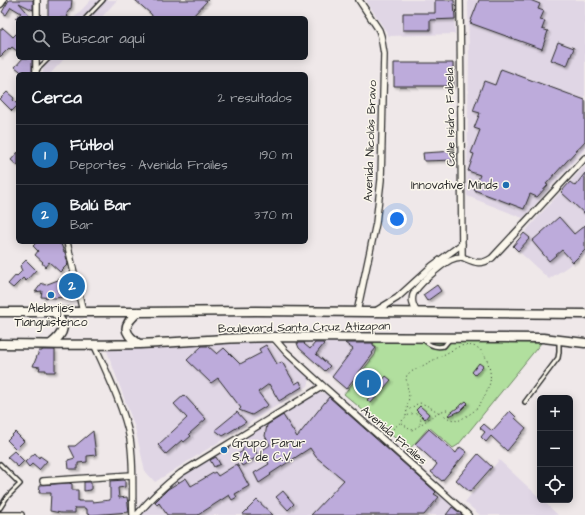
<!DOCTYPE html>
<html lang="es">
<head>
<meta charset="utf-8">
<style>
	:root { --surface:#171b24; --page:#20242c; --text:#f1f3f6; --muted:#9ea1a6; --line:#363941; --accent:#1f6fb2 }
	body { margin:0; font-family:"Architects Daughter",sans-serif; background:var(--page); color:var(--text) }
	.controls { position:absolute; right:12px; bottom:12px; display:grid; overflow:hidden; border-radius:6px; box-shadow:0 2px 10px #0003 }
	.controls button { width:36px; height:36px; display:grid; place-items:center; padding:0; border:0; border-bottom:1px solid var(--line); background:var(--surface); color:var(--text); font:20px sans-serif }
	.you { position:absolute; left:397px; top:219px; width:14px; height:14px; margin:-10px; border:3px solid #fff; border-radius:50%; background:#1a73e8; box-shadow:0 0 0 6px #1a73e833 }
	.badge { display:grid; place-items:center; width:26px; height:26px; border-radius:50%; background:var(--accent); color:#fff; font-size:13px; font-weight:700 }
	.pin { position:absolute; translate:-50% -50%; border:2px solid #fff; box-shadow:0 1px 4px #0006 }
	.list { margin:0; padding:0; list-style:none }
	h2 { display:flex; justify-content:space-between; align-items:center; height:52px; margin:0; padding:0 16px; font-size:17px }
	h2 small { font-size:13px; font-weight:400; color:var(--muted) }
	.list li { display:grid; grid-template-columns:26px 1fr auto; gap:12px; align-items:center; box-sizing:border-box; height:60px; padding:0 16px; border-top:1px solid var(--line) }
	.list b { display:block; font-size:15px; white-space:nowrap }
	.list p { margin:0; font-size:13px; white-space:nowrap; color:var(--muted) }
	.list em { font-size:13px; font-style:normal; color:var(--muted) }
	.icon { flex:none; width:22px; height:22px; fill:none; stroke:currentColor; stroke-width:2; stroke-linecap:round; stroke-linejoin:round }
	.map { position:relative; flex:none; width:585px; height:515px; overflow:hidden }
	.search { position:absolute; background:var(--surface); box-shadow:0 2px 10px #0003; left:16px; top:16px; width:292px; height:44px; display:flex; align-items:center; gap:10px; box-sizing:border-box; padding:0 14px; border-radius:6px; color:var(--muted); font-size:15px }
	.panel { position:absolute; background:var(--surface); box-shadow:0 2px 10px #0003; left:16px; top:72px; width:292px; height:172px; border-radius:6px }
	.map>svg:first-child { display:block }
	.built { fill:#e0d6e5 }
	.green { fill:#b1df9e; stroke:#6e8564 }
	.building { fill:#bdabdb; stroke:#2b2b2b; filter:url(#shadow) }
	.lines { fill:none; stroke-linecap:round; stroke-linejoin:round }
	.lane-casing { stroke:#2b2b2b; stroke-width:6 }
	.street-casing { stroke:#2b2b2b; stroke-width:8 }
	.secondary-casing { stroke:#2b2b2b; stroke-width:11 }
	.path { stroke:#2b2b2b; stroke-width:1; stroke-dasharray:1 3; stroke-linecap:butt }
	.lane { stroke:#fbf7ec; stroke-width:3 }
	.street { stroke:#fbf7ec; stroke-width:5.5 }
	.secondary { stroke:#fbf7ec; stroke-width:8 }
	.poi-dot { fill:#1f6fb2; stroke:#fbf7ec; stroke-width:1.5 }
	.labels { text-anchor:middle; stroke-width:3; stroke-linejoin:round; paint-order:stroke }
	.street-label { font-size:12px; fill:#2b2b2b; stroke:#fbf7ec }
	.poi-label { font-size:12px; fill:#2b2b2b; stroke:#fbf7ec; text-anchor:end }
</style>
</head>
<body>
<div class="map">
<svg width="585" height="515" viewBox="0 0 585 515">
	<defs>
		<filter id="shadow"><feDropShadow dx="2" dy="2" stdDeviation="1" flood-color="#0004"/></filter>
	</defs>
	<rect width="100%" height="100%" fill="#efe8e9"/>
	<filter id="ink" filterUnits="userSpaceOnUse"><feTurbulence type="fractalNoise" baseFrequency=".025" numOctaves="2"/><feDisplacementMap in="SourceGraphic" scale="8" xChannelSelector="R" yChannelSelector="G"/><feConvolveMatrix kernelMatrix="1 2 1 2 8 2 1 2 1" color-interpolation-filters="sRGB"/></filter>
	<g filter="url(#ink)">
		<path class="built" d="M91,0h26l-16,18h-27z
			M366,0h88l1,34 -66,2z
			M468,0h117v149l-62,69 -56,-22 2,-140z
			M44,58h21l-15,16h-7z
			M585,166v89l-36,24 -36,-33 32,-37z
			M373,338v8l3,2v4l-30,37 -47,-41 -2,-5 2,-3z
			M266,339l44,40 -2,7 -153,96 -10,-11 -10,-43 -29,-80z
			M317,392l14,2 135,121h-325l13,-14 29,-25 32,-20 12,-5 2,-4z
			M499,460l41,38v2h2l16,15h-78l-15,-13z"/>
		<path class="green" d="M373,341l168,2 -83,102 -5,3 -24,-21 -20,23 -65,-56 31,-39 2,-7 -3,-2z"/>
		<path class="building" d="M9,0h24v10l-14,-7 13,15h-17l6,-5 -10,-6 -5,8 -4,-3z
			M48,0h24l-1,8 -4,5 1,5h-20z
			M135,0h73l-17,18h-38l-2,-4z
			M435,0h19l1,19 -25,1v10h-27v-17h32z
			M479,0h51l10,4 -2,5 6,2 -4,9 5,1 -3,8 6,2 -6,18 -72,-26z
			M3,28l10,9 5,-5v20l-6,-5 -2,2 -1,-1 -9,9v-27z
			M558,42l16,6 -7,18 -16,-6z
			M23,58h9v14l-2,2h-6l-9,-7z
			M394,63h59v23h-59z
			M501,69l84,31v41l-39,43 2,1 -11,12 -7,-3 -6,15 -50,-19 6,-15 -12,-4 6,-17 -3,-1 9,-23 -6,-2 6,-15 -7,-2 11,-30 11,4z
			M7,92l7,6 -1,2 5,5 -6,6 -12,-12z
			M455,151v9l-31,1 -1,-8z
			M18,152v14l-7,-6z
			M585,173v41l-24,-22 9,-10 5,4z
			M559,217l15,17 11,-9v25l-12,12 -11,-12 -13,11 -17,-20z
			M524,233l6,5 -12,13 -5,-5z
			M37,242h22v2h2l3,8h1l3,12 -8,8 -11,-10 -4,5 -3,-4 1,-1 -8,-7 3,-4 -5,-5z
			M26,260l10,10 -10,11 -3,-3 -10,10 -5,-4 8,-9 1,1 5,-5 -2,-5z
			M68,276l3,7h1l3,14 -7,2 1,-3 -14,2 -14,-1 1,-6 -7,1 7,-9 3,2z
			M437,285l4,6 -14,10 -4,-6z
			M297,343h8l-1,1 6,5 5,-6h8l1,1 -8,10 14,12 -5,5 -26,-23z
			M345,343h28v3l3,2 -4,5 1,1 -27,35 -14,-12 21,-28z
			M266,345l11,19 5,-2 13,22 5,-3 2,6 -23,14 -10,-17 -11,8 10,13 -16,10 -13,-5 2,-2 -23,-30 -7,5 -24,-23 15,-14h6l9,8 7,-6 16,16 21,-11 -2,-4z
			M42,350h13v22h-9v-2h-7l1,-3 -7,-1 6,-15h3z
			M479,363l4,3 -8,9 -3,-3z
			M386,376l5,4 -20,23 -4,-3z
			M184,395l22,24 -17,15 2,2 -7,6 -2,-2 -16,14 -8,-9 29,-27 -13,-14z
			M329,397l107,95 -2,2 5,3 -15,18h-113l33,-35 -28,-23 -6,-9 -40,26 1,1 -12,8 -5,-10 15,-9 -8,-13 9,-6 -5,-9 2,-11 16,-10 14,22z
			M466,401l2,2 -8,8 -11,5 -1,-1z
			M420,406l9,8 -4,5 -9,-9z
			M510,411l6,6 -1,1 11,10 -19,23 -16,-15 -5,6 -5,-5 4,-5 -5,-4 4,-4 8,7z
			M237,412l9,10 -23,14 -8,-6z
			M429,429l27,24 4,-6 7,5 -25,29 -11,-9 6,-8 -22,-20z
			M93,431l3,24 -9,1v6l-9,1v6h-9l-1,-9 7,-2 -6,-12h6z
			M15,432l9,9 -8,8 -9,-9z
			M251,443l7,13 -16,10 -6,-11 7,-4 -1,-2z
			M14,451l10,10 -6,6 -11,-10z
			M35,453l4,5 1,-2 7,5 -8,9 -7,-6 -3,3 -4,-5z
			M478,454l14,13 -22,25 -14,-12z
			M216,457l4,7 -6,3 -4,-7z
			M237,464l12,22 -14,8 2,3 -5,3 -3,-5 -31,20h-31l-8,-12 -2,2 -2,-3 13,-13 18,-11 5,8 24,-14 3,4z
			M125,480v7l-7,1 1,10 8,-1 2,15 -37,3 -5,-1v-5h-2v-1h-10v5h-14l-11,-2 1,-18h-12l1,-8 29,-2 3,1v6h6v11h15v1l17,-2v-19z
			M84,482h7v8l-7,1z
			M283,491l11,13 -6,6 -12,-13z
			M257,500l16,15h-31z
			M452,507l7,5 3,3h-16z"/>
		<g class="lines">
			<defs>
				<path id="lane" d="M86,18l17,-18
					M37,70l12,-12
					M424,340c6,6 12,8 20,6l5,-6
					M525,402l33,-44 1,-6v-11
					M0,464l20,20 -13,13 -7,11"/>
				<path id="street" d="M460,0l2,257
					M37,18v-18
					M36,74v-16
					M67,242l16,70
					M462,257c12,5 18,9 30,1l93,-100
					M357,312l19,-89 2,-17 3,-26 3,-126 -3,-18 -2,-6 -20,-30
					M374,312l23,-14 35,-32 30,-22
					M417,313c-3,-6 -6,-11 -4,-18 3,-9 28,-30 37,-35 4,-2 8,-3 12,-3
					M273,337l13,15 37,34 145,129
					M94,344c13,29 30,64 36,95 4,25 2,51 3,76
					M43,481l89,-6
					M0,515h21
					M137,515c13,-16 27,-29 44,-42l142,-87"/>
				<path id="secondary" d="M0,3l2,-3
					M0,312h138l118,-1 329,3
					M138,312c-15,13 -16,20 1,32
					M0,344c46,0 93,2 140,0 44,-2 89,-6 133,-7l270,1 42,5
					M51,344c14,-11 16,-19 3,-32"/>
			</defs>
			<use href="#lane" class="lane-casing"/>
			<use href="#street" class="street-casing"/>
			<use href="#secondary" class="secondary-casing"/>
			<path class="path" d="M406,416l3,-19 -3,-19 1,-3 2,-2 51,-27c6,-1 13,-1 18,2 9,6 14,24 12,34 -2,10 -9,22 -16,29 -5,4 -11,7 -16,10l-8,-2 -24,-14 -6,-2 -3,1 -10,7
				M402,421c9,-12 24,-9 17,5
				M387,434l14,-12 8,7 3,1c12,-6 23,-19 35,-20"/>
			<use href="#lane" class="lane"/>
			<use href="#street" class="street"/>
			<use href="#secondary" class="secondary"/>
		</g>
	</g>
	<g class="poi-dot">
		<circle cx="506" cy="185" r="4"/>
		<circle cx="51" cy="295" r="4"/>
		<circle cx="224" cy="450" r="4"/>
	</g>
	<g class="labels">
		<g class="street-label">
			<text transform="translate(450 117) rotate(-91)" y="4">Calle Isidro Fabela</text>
			<text transform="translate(370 141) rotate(-88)" y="4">Avenida Nicolás Bravo</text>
			<text transform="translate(304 327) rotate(-1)" y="4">Boulevard Santa Cruz Atizapan</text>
			<text transform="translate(394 435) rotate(41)" y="4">Avenida Frailes</text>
		</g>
		<g class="poi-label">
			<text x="498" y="189">Innovative Minds</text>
			<text x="51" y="312" text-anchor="middle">Alebrijes<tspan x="51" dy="14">Tianguistenco</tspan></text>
			<text x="232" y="447" text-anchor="start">Grupo Farur<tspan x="232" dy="14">S.A. de C.V.</tspan></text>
		</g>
	</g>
</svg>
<div class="controls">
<button>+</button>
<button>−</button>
<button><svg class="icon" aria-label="locate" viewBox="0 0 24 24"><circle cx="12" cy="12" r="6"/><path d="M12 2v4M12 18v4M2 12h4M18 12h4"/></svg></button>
</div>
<div class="you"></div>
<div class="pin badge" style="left:368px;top:383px">1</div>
<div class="pin badge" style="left:72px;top:286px">2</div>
<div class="search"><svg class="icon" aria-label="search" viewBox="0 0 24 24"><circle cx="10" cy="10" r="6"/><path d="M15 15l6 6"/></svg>Buscar aquí</div>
<section class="panel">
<h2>Cerca<small>2 resultados</small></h2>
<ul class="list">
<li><span class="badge">1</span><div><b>Fútbol</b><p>Deportes · Avenida Frailes</p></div><em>190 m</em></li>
<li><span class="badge">2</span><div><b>Balú Bar</b><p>Bar</p></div><em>370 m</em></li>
</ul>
</section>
</div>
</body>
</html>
